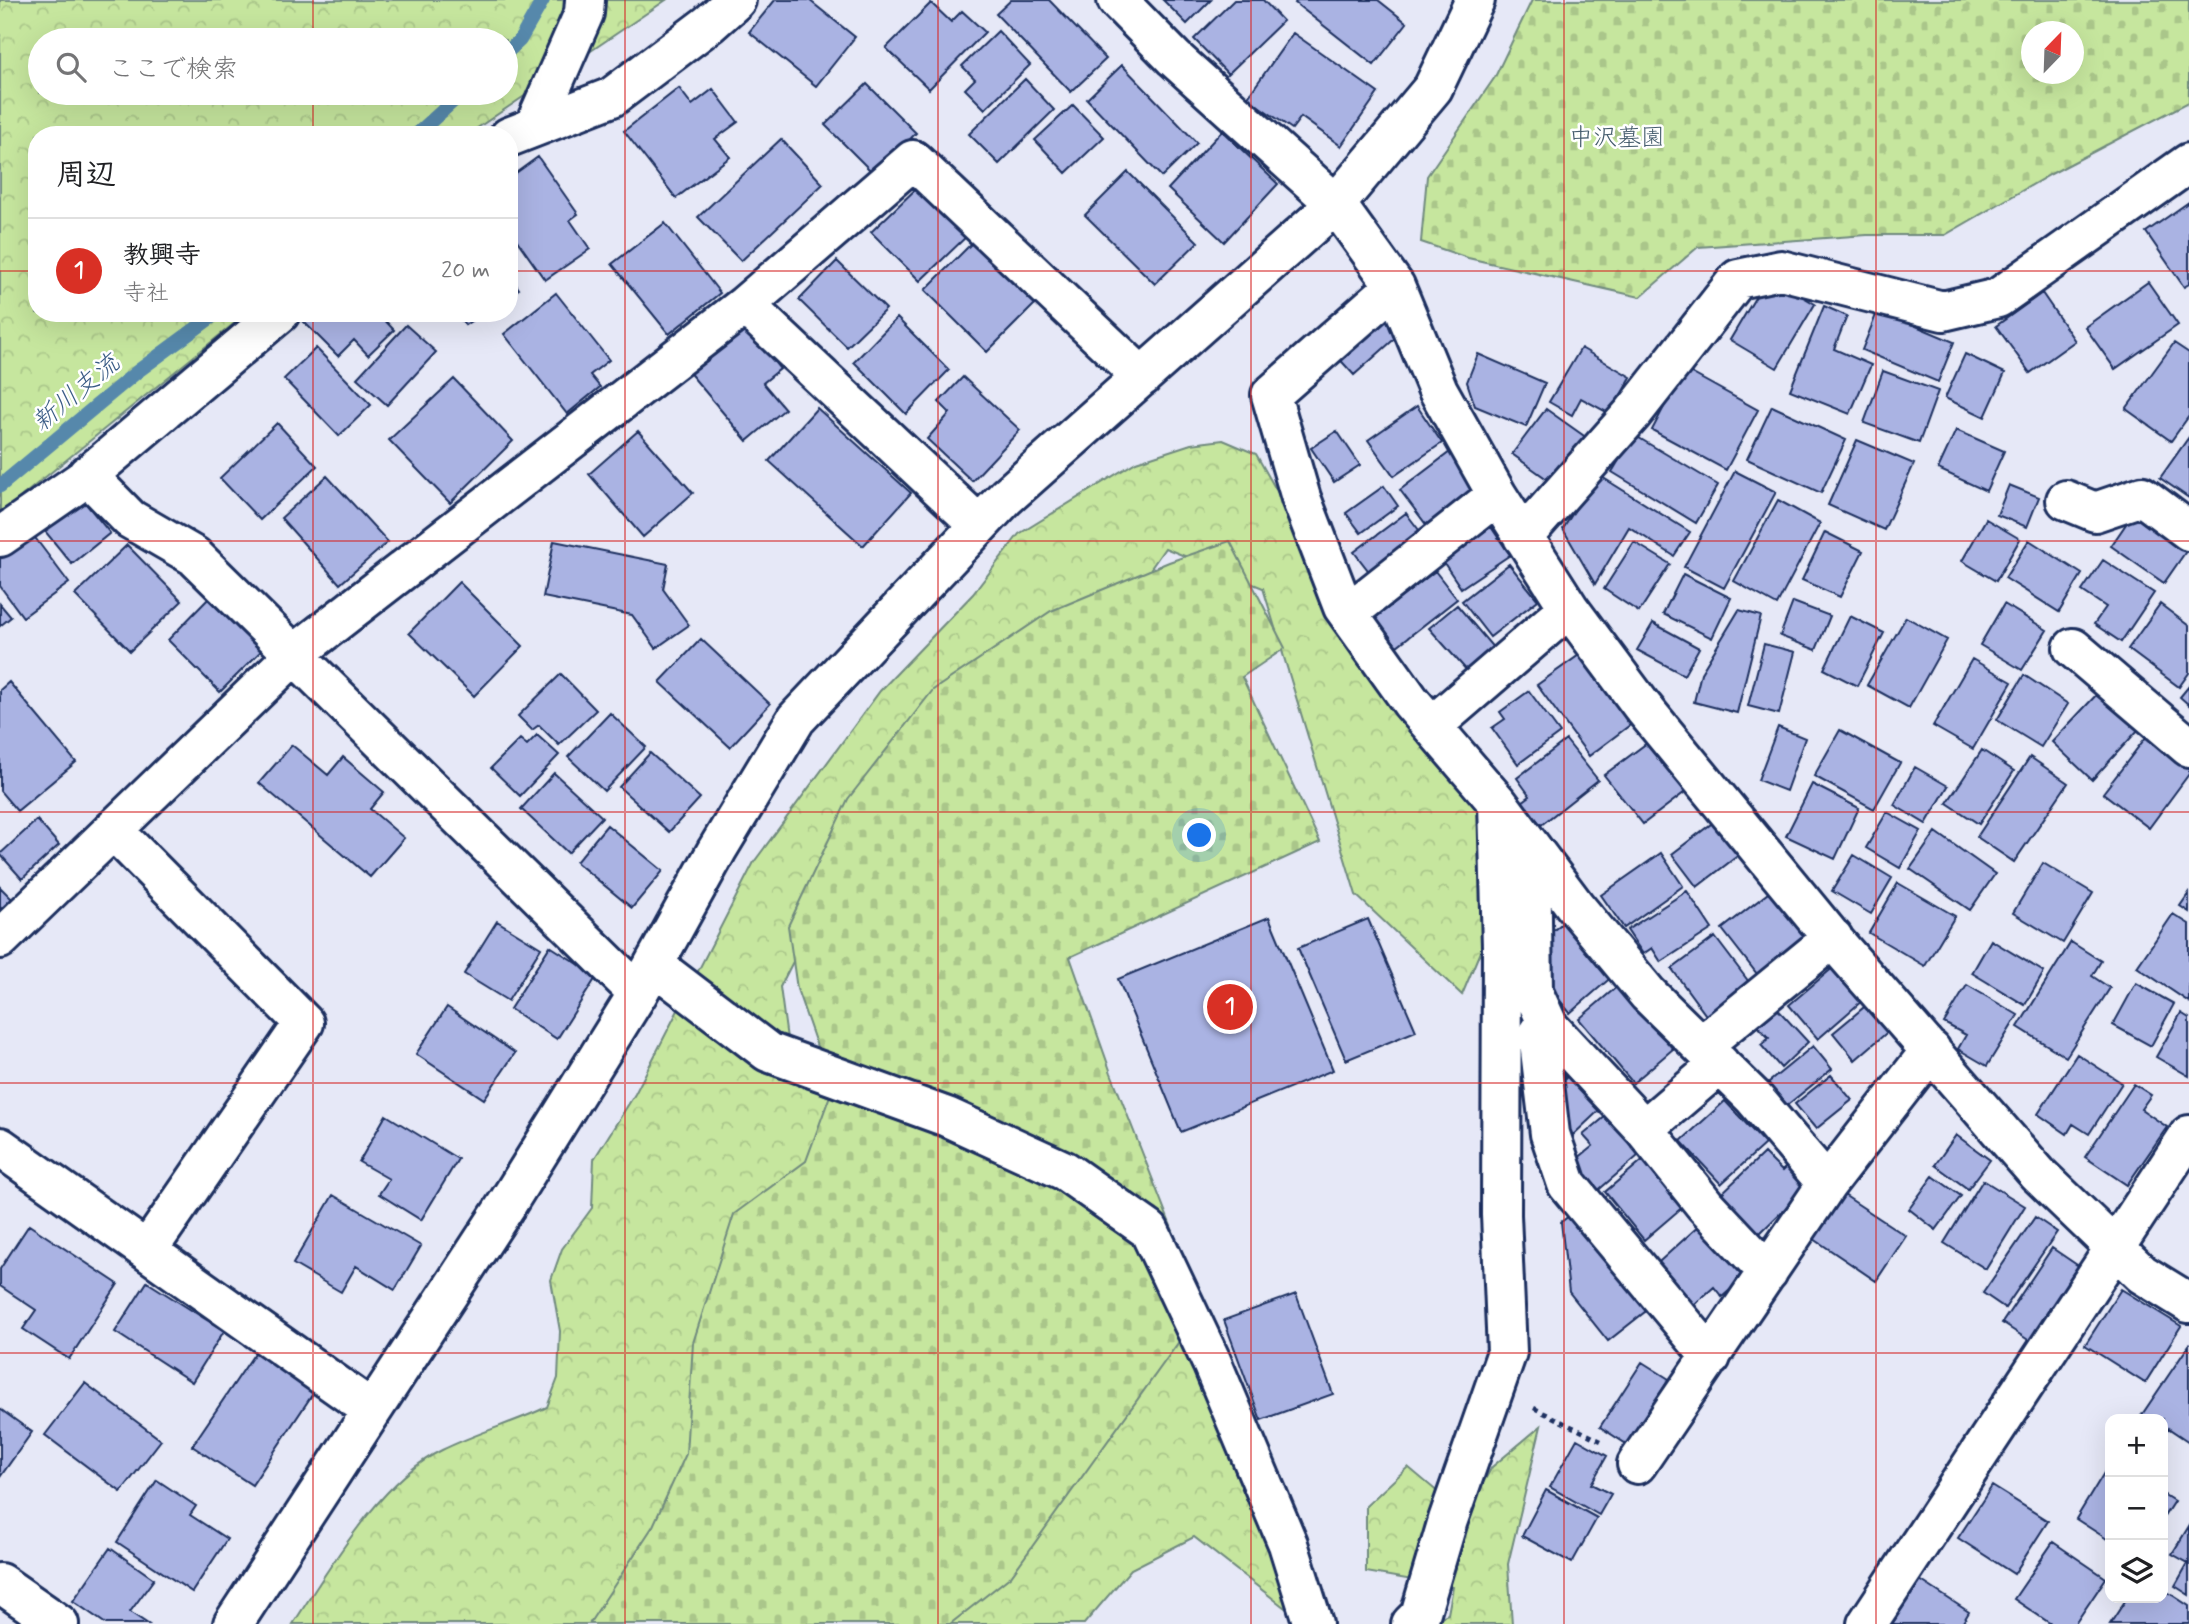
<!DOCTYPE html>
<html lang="ja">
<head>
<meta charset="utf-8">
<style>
	:root { --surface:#fff; --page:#f2f2f2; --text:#202124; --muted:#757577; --line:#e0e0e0; --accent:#d93025 }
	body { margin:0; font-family:Mynerve,"Klee One",sans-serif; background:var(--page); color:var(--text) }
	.controls { position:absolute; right:21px; bottom:21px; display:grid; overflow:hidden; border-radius:14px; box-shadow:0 7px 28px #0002 }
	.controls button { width:63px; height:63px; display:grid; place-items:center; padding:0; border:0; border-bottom:2px solid var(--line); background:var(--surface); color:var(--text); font:35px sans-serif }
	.compass { position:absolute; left:2021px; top:21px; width:63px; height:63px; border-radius:50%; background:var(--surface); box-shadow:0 7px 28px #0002; rotate:23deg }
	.you { position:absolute; left:1200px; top:836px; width:24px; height:24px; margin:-18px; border:5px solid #fff; border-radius:50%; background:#1a73e8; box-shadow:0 0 0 10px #1a73e833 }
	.badge { display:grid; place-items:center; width:46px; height:46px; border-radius:50%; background:var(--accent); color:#fff; font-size:23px; font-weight:700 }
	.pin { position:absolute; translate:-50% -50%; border:4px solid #fff; box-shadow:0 2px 7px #0006 }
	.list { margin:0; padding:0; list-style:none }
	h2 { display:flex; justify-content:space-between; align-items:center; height:91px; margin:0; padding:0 28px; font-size:30px }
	h2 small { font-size:23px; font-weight:400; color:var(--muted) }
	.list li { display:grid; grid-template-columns:46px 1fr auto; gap:21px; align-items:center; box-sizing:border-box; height:105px; padding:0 28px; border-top:2px solid var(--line) }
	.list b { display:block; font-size:26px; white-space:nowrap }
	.list p { margin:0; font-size:23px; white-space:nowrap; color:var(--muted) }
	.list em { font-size:23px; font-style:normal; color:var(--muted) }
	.icon { flex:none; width:38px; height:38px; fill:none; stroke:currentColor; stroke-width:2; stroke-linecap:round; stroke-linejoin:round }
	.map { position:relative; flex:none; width:2189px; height:1624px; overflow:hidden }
	.search { position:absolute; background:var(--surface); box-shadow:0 7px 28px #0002; left:28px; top:28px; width:490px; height:77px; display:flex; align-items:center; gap:18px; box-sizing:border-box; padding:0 24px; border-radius:38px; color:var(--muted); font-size:26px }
	.panel { position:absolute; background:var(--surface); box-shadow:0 7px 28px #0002; left:28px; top:126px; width:490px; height:196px; border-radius:28px }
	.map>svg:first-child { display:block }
	.forest { fill:url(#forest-crowns); stroke:#708a7e; stroke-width:2; fill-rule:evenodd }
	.cemetery { fill:url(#cemetery-stones); stroke:#708a7e; stroke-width:2; fill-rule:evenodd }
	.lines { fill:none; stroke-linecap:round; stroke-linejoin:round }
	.stream { stroke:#5688ab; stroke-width:14 }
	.building { fill:#aab3e3; stroke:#1b2f5e; stroke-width:2 }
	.minor-casing { stroke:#1b2f5e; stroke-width:44 }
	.path { stroke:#1b2f5e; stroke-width:4.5; stroke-dasharray:5 5; stroke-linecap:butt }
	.minor { stroke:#fff; stroke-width:38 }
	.grid { fill:none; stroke:#d62828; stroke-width:2; stroke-opacity:0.55 }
	.labels { text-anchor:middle; stroke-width:5; stroke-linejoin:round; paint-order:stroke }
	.park-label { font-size:24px; fill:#465d6e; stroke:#fff }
	.water-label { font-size:26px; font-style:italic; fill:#395b85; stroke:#fff }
</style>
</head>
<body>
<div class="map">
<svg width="2189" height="1624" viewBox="0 0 2189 1624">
	<defs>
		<pattern id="forest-crowns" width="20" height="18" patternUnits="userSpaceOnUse" patternTransform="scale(1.75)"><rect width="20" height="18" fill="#c6e69e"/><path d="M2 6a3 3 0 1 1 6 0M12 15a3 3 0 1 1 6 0" fill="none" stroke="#aac68a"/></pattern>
		<pattern id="cemetery-stones" width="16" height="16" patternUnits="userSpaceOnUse" patternTransform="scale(1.75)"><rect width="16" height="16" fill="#c6e69e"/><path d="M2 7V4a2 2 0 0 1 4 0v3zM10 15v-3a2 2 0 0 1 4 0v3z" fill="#aac68a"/></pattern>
	</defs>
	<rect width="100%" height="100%" fill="#e6e8f7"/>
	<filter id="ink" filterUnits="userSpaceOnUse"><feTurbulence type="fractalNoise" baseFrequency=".0143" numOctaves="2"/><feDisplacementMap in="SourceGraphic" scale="14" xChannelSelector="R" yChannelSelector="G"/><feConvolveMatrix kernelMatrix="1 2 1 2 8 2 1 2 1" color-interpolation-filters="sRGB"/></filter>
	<g filter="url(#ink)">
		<path class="forest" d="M0,0h666l-199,135h-430v178h210l-247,201zM40,40h466v53h-466z
			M1223,440l33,14 36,64 227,340 -57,137 -106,-100 -93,-307 -98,-40 -41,59 -283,261 -61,119 13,96 141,52 -190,225 -114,264h-337c36,-55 88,-145 149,-174 34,-17 71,-27 105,-43l11,-29 2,-47 -9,-51 11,-31 30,-41 2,-49 41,-65 119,-232 126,-171 93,-97 46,-60 117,-72 55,-18z
			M1175,1325l26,41 28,90 42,82 18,73 -95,-74 -63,32 -47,55h-231z
			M1541,1426l-33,138 4,60h-88l24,-10 5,-27 -87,-15v-66l42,-39 57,48 27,-48z"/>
		<path class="cemetery" d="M1532,0h657v102l-138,72 -106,61h-78l-169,12 -58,50 -172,-39 -47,-16 6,-66 68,-99zM2032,32h42v42h-42z
			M1230,541l55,107 -43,29 78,165 -250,115 41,116 92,235 -192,268 -61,48h-361l64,-98 33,-72 7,-111 41,-129 72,-53 26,-71 -35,-101 -9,-63 60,-127 85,-109 118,-79 118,-49z"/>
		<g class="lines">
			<path class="stream" d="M506,53l14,-13 23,-40
				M416,135l46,-42
				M0,486l138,-115 79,-58"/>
		</g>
		<path class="building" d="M775,0h34l46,37 -39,49 -67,-54z
			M1011,0h38l57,59 -35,33 -75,-78z
			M1163,0h48l-24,24z
			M1234,0h29l20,21 -55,53 -34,-35z
			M1297,0h81l29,23 -33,42 -79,-62z
			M931,3l20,19 11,-11 23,21 -56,57 -43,-41z
			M998,31l32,34 -45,44 -20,-20 10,-10 -13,-13z
			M1293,33l85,60 -37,53 -40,-29 -9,12 -45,-31z
			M1122,65l75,78 -35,34 -75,-78z
			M1025,79l29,31 -55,54 -30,-30z
			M867,84l49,49 -41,42 -50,-50z
			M679,88l13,17 21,-16 25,33 -23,17 15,18 -54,41 -52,-67z
			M1073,105l31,32 -38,36 -31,-33z
			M1222,131l56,53 -54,58 -56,-53z
			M781,139l42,45 -82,77 -43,-44z
			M538,157l40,57 -8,6 20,29 -45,31 -36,-51v-51z
			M1128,172l70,70 -43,42 -70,-69z
			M919,186l49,49 -48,46 -49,-49z
			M2189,202v82l-5,3 -38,-55z
			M665,223l55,70 -51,41 -57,-70z
			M973,242l62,62 -48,48 -62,-62z
			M837,261l49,48 -39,38 -48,-47z
			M509,275l10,14 -10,6z
			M2148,282l30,43 -63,44 -30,-42z
			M1783,285l32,19 -38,64 -47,-28 32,-54z
			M556,293l53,67 -19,15 10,12 -33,27 -63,-80z
			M2042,293l33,48 -45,32 -34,-47z
			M1824,306l23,10 -13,33 37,16 -21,49 -60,-24z
			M1878,310l76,32 -16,40 -76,-32z
			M311,313h67l16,17 -26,25 -14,-15 -16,16 -35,-35z
			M457,313h26l-18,12z
			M1380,314l19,21 -45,40 -19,-21z
			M897,318l52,52 -43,44 -52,-52z
			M742,323l38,46 -17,14 22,26 -38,32 -60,-71z
			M406,325l30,27 -49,53 -30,-27z
			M2174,343l15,10v63l-18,25 -45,-32z
			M316,348l55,57 -32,31 -55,-57z
			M1581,348l50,29 -21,37 -29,-16 -9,17 -23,-13z
			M1478,354l67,29 -19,44 -51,-21 -8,-24z
			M1965,354l40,19 -20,44 -40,-19z
			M1684,369l74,41 -32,60 -74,-40z
			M1883,371l55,20 -19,52 -55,-20z
			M963,377l57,53 -48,51 -45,-42 23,-26 -11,-11z
			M454,379l59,62 -63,62 -61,-63z
			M1417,406l25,37 -48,33 -26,-36z
			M1772,406l74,34 -25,53 -74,-34z
			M817,408l94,85 -48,53 -94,-85z
			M1546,409l41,29 -33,46 -42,-30z
			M277,423l40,43 -57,54 -40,-42z
			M1956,430l48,21 -18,40 -48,-22z
			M638,431l55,62 -50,44 -54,-63z
			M1337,431l23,34 -26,17 -23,-34z
			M1634,435l84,50 -22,38 -84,-51z
			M2189,437v61l-29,-20z
			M1857,440l57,24 -30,66 -56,-25z
			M1450,452l31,42 -50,37 -31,-41z
			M1735,471l41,21 -52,96 -40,-21z
			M1597,474l93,58 -16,24 -45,-29 -34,57 -32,-55z
			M327,476l61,66 -48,42 -59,-66z
			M2009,485l30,12 -12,30 -30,-12z
			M1384,486l14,20 -37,27 -15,-20z
			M83,500l27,33 -38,31 -28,-34z
			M1778,500l42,23 -43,82 -43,-24z
			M2139,505l50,42 -25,36 -53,-37z
			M1406,513l16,21 -51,40 -17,-22z
			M1986,519l34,20 -24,42 -34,-20z
			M1491,527l19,28 -49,33 -19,-28z
			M1825,532l38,19 -23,46 -38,-17z
			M33,535l36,48 -46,34 -23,-31v-27z
			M2029,540l53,34 -23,38 -54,-34z
			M554,541l114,23 -5,25 26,36 -33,23 -24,-33 -89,-18z
			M1634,542l36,22 -31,48 -35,-23z
			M127,545l55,56 -52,50 -55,-56z
			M2103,560l51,33 -33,49 -27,-18 12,-17 -24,-16z
			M1509,564l29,36 -48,37 -28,-36z
			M1435,571l22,28 -60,47 -22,-28z
			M1683,574l48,24 -19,40 -49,-24z
			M459,582l64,64 -49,50 -65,-63z
			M211,596l53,52 -44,44 -52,-52z
			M1793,602l37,14 -14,34 -36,-14z
			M0,604l11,13 -11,9z
			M2004,604l43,26 -25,40 -42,-25z
			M2160,604l29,22v47l-10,14 -51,-38z
			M1457,605l39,46 -27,22 -40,-45z
			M1739,610l22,6 -24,97 -43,-11 7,-29z
			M1850,616l34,17 -27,53 -33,-17z
			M1906,617l41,23 -38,68 -42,-23z
			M1653,623l46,25 -15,27 -47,-25z
			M701,639l69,65 -40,43 -70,-65z
			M1764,644l31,8 -16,62 -31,-8z
			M1582,653l52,69 -45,34 -52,-71z
			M1972,659l40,23 -39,67 -40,-23z
			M561,674l35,36 -37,35 -20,-20 -7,5 -14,-14z
			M2024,675l44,29 -27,43 -44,-27z
			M9,682l67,80 -59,49 -17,-20v-101z
			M2189,686v19l-9,-8z
			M1529,691l31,42 -42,31 -26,-36 13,-9 -5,-7z
			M2099,692l40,37 -47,51 -40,-38z
			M610,713l36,34 -42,44 -36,-34z
			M1778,727l27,11 -19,53 -28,-11z
			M1840,730l60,33 -26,46 -60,-33z
			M2150,732l39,29v13l-40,54 -46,-35z
			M537,735l22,20 -39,41 -29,-28 29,-29 7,6z
			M1566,740l32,40 -57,45 -19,-23 8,-6 -13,-18z
			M1651,740l38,49 -46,35 -39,-49z
			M292,745l36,30 15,-18 41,35 -14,17 34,29 -34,39 -111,-94z
			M1982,750l32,21 -35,53 -32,-21z
			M650,753l50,45 -31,34 -50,-45z
			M2030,757l38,26 -54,79 -37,-25z
			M1915,767l33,19 -22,38 -32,-19z
			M554,773l48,44 -34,36 -47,-44z
			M1812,784l47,24 -24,51 -49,-23z
			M1887,812l34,19 -21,37 -34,-20z
			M37,820l22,25 -37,34 -22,-25z
			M1715,821l25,33 -43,33 -25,-33z
			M607,825l56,46 -31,37 -56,-46z
			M1936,832l59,42 -25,36 -60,-41z
			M1661,853l22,33 -59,42 -23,-33z
			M1854,855l38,23 -21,36 -39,-23z
			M2043,863l50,30 -30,50 -50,-30z
			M1898,883l57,33 -30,50 -56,-33z
			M0,887l14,14 -14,14z
			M1772,890l40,50 -51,39 -39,-50z
			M1687,891l25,38 -51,33 -9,-14 -9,6 -16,-24z
			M2189,893v19l-9,-6z
			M2173,914l16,10v78l-52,-35z
			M1269,917l64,153 -152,62 -63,-153z
			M1368,919l48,112 -70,29 -48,-112z
			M1566,920l48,55 -44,38 -34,-42 1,-27z
			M497,921l44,27 -33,53 -44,-27z
			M1715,937l37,49 -44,32 -36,-49z
			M1991,940l53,32 -19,33 -53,-32z
			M2071,942l30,19 -9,15 18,12 -44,69 -48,-30z
			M550,946l47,30 -40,63 -47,-30z
			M1835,966l28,34 -45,39 -29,-34z
			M2136,983l38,21 -23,42 -38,-21z
			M1619,985l54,64 -40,34 -54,-64z
			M1967,985l51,30 -31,51 -29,-17 8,-14 -22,-12z
			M1771,1002l37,40 -27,26 -20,-23 8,-7 -17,-18z
			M1869,1003l22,26 -36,31 -22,-27z
			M447,1007l68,46 -31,46 -68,-45z
			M2181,1013l8,5v58l-33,-19z
			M1813,1046l19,23 -51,41 -18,-23z
			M2077,1054l45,29 -33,51 -16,-10 -6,10 -29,-20z
			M1576,1069l31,34 -34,32 -11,-12 -3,-39z
			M1831,1075l21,25 -36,29 -21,-25z
			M2134,1084l17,11 -10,14 26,18 -40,58 -42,-28z
			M1725,1101l40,43 -44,40 -40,-43z
			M1612,1111l33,39 -50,43 -24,-29 22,-18 -10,-11z
			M386,1115l72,44 -37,61 -42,-26 10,-15 -30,-17z
			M1956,1135l34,25 -22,29 -33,-24z
			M1764,1153l18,18 6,-6 20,21 -49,48 -39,-39z
			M1645,1158l40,47 -41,35 -39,-48z
			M1933,1176l28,20 -25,34 -27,-21z
			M1983,1180l42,26 -39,63 -42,-26z
			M333,1195l88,51 -26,44 -39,-24 -15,26 -48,-28z
			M1844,1195l62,41 -30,45 -62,-42z
			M1580,1208l75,96 -47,37 -39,-49 -8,-70z
			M2035,1217l22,15 -52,76 -22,-15z
			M1701,1224l46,51 -25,22 -8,-10 -27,24 -37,-41z
			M29,1225l89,59 -49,75 -46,-30 13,-19 -36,-24v-17z
			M2052,1248l31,21 -50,74 -31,-20z
			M147,1282l77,49 -32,51 -77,-50z
			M2121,1289l60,37 -36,57 -60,-38z
			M1296,1294l37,100 -72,26 -37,-100z
			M2189,1345v97l-21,-14 -5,8v-17h-24z
			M257,1350l59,39 -64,96 -60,-39z
			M1642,1362l27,17 -41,66 -28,-18z
			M85,1383l76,57 -40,52 -76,-57z
			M0,1409l32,23 -32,45z
			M1577,1439l30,17 -16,28 20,10 -12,21 -49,-28z
			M2110,1463v78l-34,-22z
			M157,1480l39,26 -6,9 37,24 -35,53 -75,-50z
			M1992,1486l56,35 -34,53 -56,-36z
			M1546,1490l51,28 -25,45 -50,-27z
			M2163,1494l11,7 -11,17z
			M2189,1526v69l-14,-9 13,-23 -16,-9z
			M2053,1542l53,36 -31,46h-24l-37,-25z
			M110,1548l44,31 -24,33 18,12h-42l-33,-23z
			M1920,1580l49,32 -7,12h-70z
			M2163,1589l26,17v18h-79l17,-26h36z"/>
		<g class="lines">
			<defs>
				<path id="minor" d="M1117,0l57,58 162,146 59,82 43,104 59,105 72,113 72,97 196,239 201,230 104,100 47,29
					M534,127l50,-114 1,-13
					M509,137l103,-40 97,-73 27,-24
					M1395,286l-124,109 30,103 42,109 68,95 87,101 77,103 73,88 105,103 74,87
					M745,305l234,220
					M87,475l43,44 64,37 444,437
					M2066,500l29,12 47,-16 47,35
					M0,537l81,-56 199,-168
					M1523,537l110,-124 105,-134 43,-9 162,41 55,-13 191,-135
					M1348,613l149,-118
					M2073,648l116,99
					M1432,726l137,-118
					M113,830l191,193 -157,228
					M1531,848l2,144 16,35
					M0,939l296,-286 449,-348 168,-145 229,217
					M654,965l114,87 179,65 118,54 84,59 63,133 76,181 25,80
					M1701,1046l132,-108
					M1644,1129l76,-65
					M0,1147l372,263
					M1711,1357l-144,-173 -17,-50 -12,-101 11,-6 95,102 61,76 63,67
					M1637,1464l190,-280 104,-134
					M0,1583l59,41
					M233,1624l274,-420 131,-211 79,-143 79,-131 210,-222 330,-293 97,-116 42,-88
					M1411,1624l9,-9 28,-95 59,-168 -6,-137 1,-268 -4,-144
					M1867,1624l322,-489"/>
			</defs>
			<use href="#minor" class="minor-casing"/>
			<path class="path" d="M1534,1408l67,33"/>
			<use href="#minor" class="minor"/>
		</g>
	</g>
	<path class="grid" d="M313,0v40M625,0v1624M938,0v1624M1251,0v1624M1564,0v1624M1876,0v1624M313,93v42M0,271h37M509,271h1680M313,313v1311M0,541h2189M0,812h2189M0,1083h2189M0,1353h2189"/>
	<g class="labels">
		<g class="park-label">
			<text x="1617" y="145">中沢墓園</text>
		</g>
		<g class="water-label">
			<text transform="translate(75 392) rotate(-40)" y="9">新川支流</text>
		</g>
	</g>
</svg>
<div class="controls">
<button>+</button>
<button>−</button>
<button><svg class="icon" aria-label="layers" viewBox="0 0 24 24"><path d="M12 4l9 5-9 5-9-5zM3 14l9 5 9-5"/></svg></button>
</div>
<svg class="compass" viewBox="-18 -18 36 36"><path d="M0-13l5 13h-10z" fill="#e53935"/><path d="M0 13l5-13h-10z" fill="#757577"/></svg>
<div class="you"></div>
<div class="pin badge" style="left:1230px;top:1007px">1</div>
<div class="search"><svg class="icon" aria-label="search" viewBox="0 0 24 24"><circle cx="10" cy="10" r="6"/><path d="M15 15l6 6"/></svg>ここで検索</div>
<section class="panel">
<h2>周辺<small></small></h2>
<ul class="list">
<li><span class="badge">1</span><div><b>教興寺</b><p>寺社</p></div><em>20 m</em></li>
</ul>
</section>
</div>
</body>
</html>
